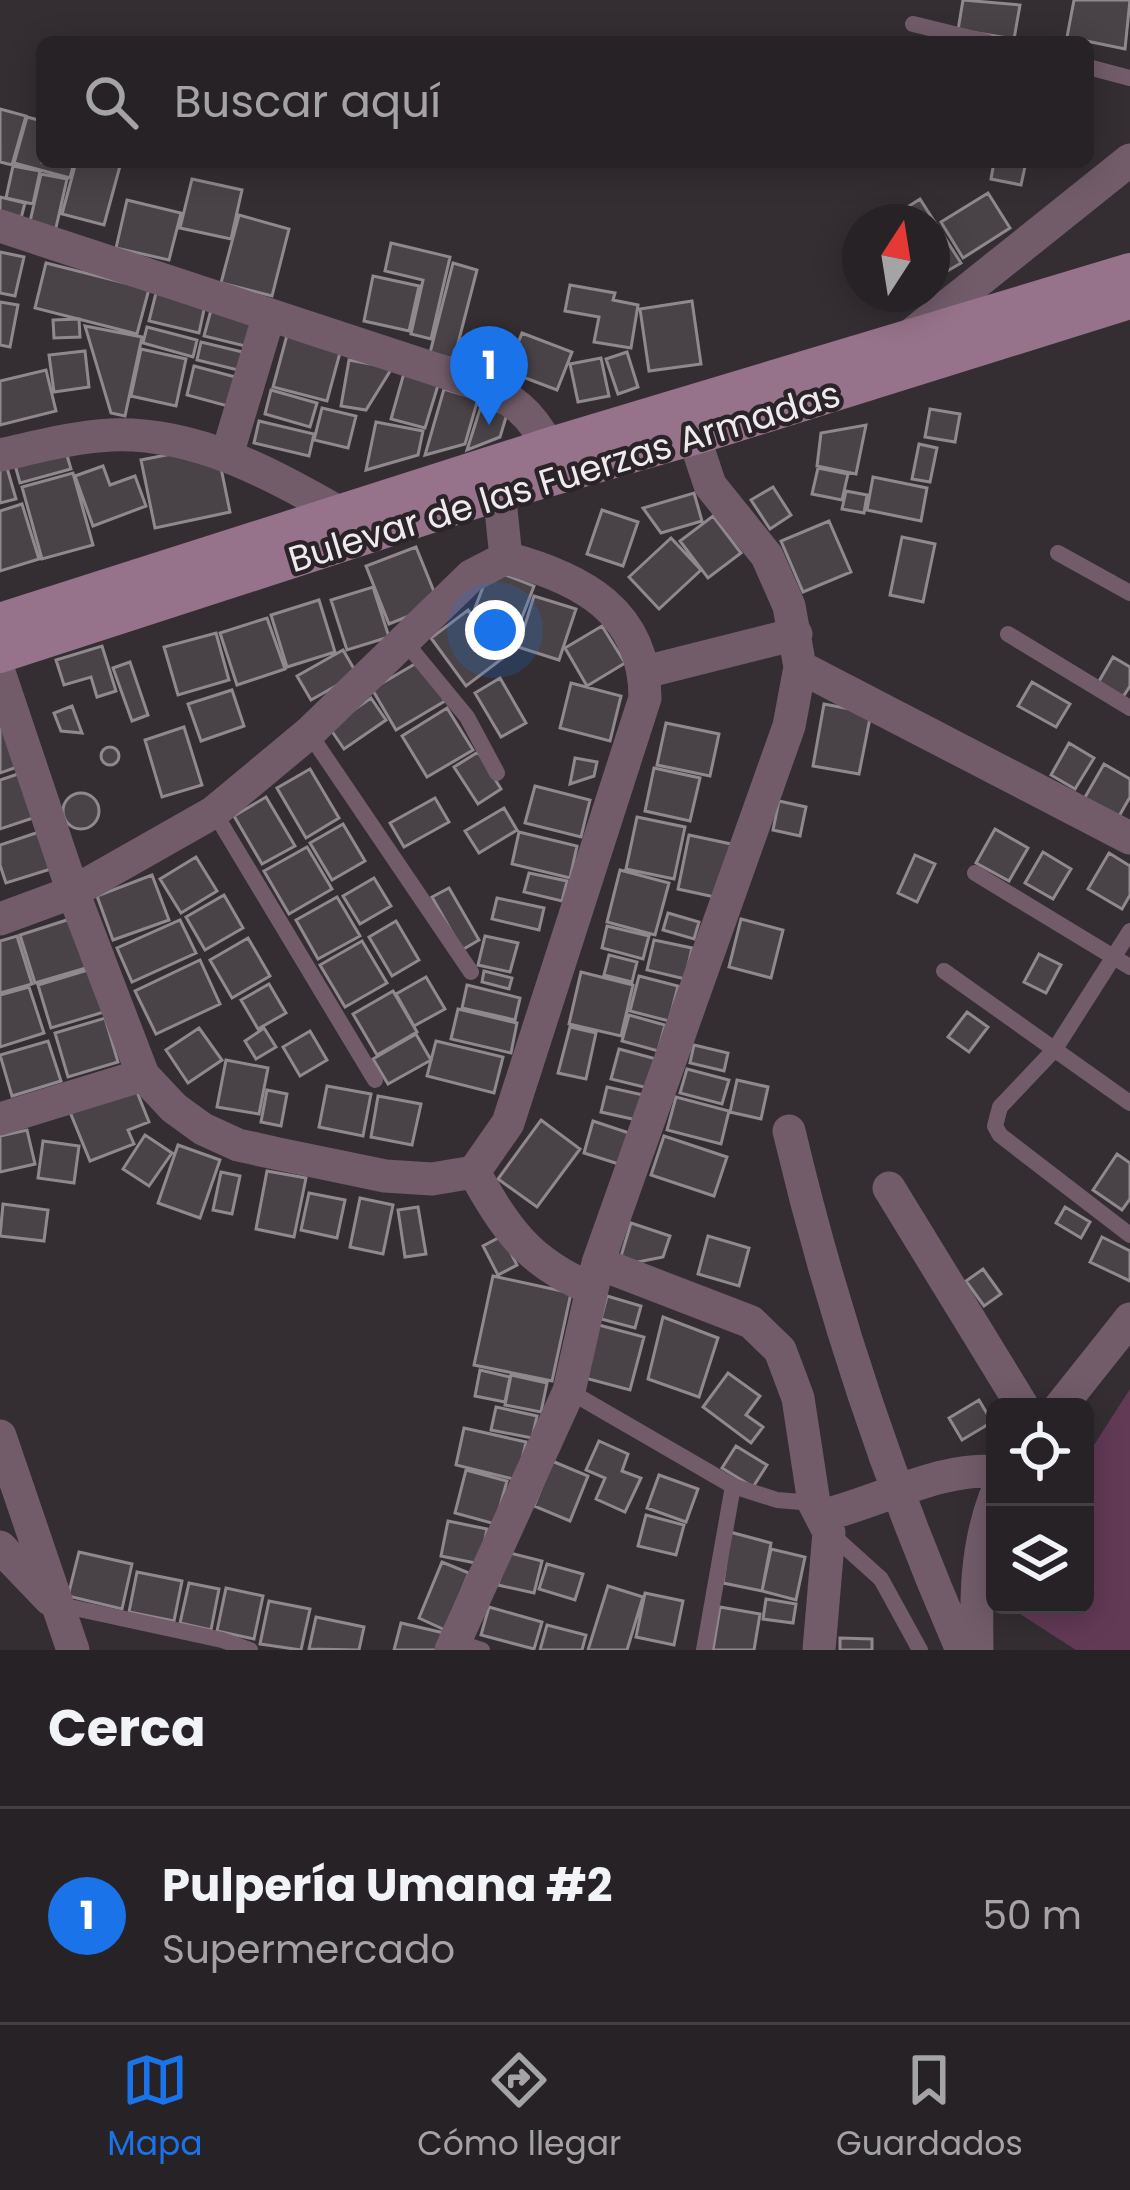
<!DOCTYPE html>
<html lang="es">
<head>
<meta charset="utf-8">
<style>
	:root { --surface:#272226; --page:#2f2a2e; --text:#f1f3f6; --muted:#a4a4a7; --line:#433f43; --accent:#1a73e8 }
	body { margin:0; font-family:Poppins,sans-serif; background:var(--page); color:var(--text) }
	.controls { position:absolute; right:36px; bottom:36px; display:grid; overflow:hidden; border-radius:18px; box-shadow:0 6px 30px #0003 }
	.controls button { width:108px; height:108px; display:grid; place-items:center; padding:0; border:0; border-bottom:3px solid var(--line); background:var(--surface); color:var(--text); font:60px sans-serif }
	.compass { position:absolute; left:842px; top:204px; width:108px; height:108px; border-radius:50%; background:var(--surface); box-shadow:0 6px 30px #0003; rotate:12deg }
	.you { position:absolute; left:495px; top:630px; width:42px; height:42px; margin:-30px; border:9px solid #fff; border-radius:50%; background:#1a73e8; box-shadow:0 0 0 18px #1a73e833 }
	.badge { display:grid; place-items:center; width:78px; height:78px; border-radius:50%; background:var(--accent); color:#fff; font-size:39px; font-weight:700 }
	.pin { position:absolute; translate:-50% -99px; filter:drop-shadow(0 3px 6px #0008) }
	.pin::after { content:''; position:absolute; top:63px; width:42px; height:36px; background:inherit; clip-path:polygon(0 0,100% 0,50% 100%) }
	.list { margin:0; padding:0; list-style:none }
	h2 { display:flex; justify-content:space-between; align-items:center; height:156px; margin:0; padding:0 48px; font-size:51px }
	h2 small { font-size:39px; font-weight:400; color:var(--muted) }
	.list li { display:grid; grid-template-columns:78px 1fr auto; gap:36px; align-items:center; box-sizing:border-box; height:216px; padding:0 48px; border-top:3px solid var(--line) }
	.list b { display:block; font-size:45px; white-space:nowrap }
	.list p { margin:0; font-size:39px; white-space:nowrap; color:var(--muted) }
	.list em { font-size:39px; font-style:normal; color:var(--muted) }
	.icon { flex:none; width:66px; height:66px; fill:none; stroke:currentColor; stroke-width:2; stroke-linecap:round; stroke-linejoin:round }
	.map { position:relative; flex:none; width:1130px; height:1650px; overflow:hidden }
	.search { position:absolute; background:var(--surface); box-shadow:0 6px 30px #0003; left:36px; right:36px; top:36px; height:132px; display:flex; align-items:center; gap:30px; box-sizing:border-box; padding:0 42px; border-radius:18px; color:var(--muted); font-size:45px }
	.sheet { height:372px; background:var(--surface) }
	nav { display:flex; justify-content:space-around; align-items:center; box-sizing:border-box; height:168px; border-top:3px solid var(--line); background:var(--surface); font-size:33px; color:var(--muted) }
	nav a { display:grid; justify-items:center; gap:6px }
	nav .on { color:var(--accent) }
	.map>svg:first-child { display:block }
	.green { fill:#623a56 }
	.building { fill:#494347; stroke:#8f888c; stroke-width:3 }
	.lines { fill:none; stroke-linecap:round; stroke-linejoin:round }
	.lane { stroke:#725c6a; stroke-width:16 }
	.street { stroke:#725c6a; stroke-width:33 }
	.secondary { stroke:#97738b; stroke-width:36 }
	.labels { text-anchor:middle; stroke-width:9; stroke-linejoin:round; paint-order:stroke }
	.street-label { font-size:36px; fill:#eeeaed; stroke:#2a2428 }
</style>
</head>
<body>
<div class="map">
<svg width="1130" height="1650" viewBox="0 0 1130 1650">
	<rect width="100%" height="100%" fill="#342e32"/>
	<path class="green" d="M1130,1389v261h-54l-70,-45h79v-146z"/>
	<path class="building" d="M963,0l57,5 -6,34 -56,-9z
		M1074,0h56l-5,49 -58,-12z
		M0,109l26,7 -14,49 -12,-3z
		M27,117l15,4v41h32l-4,16 -56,-15z
		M76,162l44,4 -16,59 -42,-11z
		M994,162h32l-5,23 -30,-6z
		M13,166l27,5 -7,33 -27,-6z
		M41,174l26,5 -12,53 -26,-6z
		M192,179l50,11 -11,49 -51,-11z
		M988,193l22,35 -47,30 -22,-36z
		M0,197l25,6 -5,19 -20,-5z
		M920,199l41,64 -29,17v-58h-41l-2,-3z
		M127,200l54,13 -12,47 -53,-12z
		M239,215l50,14 -17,67 -51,-13z
		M391,243l59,14 -19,82 -20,-5 12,-54 -38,-9z
		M0,252l24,5 -9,39 -15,-3z
		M46,263l103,26 -12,45 -102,-26z
		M453,263l24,7 -23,89 -24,-6z
		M373,276l46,10 -10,45 -45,-10z
		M570,285l45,8 -2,7 25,5 -7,43 -37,-6 5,-25 -34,-6z
		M156,293l49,12 -6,28 -50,-12z
		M692,301l9,63 -52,7 -9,-62z
		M0,302l18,3 -8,42 -10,-2z
		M211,310l44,12 -6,25 -45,-11z
		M79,319l1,18 -26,1 -1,-18z
		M85,326l57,11 -17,79 -14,-3z
		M147,327l50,13 -4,17 -50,-14z
		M522,333l50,19 -15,38 -50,-19z
		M287,335l54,14 -14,52 -54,-14z
		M201,342l50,12 -5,18 -49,-12z
		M141,349l45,10 -10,47 -45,-10z
		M85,351l4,36 -35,5 -5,-37z
		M627,352l11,35 -20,7 -12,-35z
		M601,358l8,38 -31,6 -8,-38z
		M349,360l43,8 -26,42 -25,-4z
		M194,366l49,13 -8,29 -48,-13z
		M46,370l10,41 -56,14v-44z
		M404,373l35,9 -14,46 -34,-9z
		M444,389l34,10 -13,45 -40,11z
		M271,390l46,13 -7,24 -45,-13z
		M481,406l26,8 -7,23 -33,13z
		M322,408l34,8 -8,32 -34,-8z
		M930,409l30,5 -5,28 -30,-5z
		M259,421l55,13 -5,22 -55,-13z
		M376,422l47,9 -5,24 -52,15z
		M866,425l-10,49 -39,-8 4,-33z
		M919,444l18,4 -7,34 -18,-3z
		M66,452l5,17 -51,14 -5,-18z
		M171,454l50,14 9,44 -75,16 -14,-68z
		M5,461l11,38 -16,4v-40z
		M103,466l7,19 25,-9 11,30 -53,20 -18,-50z
		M818,468l30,6 -6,26 -30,-6z
		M73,473l20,72 -51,14 -20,-72z
		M873,477l54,11 -6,33 -54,-11z
		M773,487l18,28 -21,14 -19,-29z
		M846,491l21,4 -3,18 -22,-4z
		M694,493l8,28 -41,12 -18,-25z
		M22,504l17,55 -39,12v-60z
		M602,510l36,12 -15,44 -36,-12z
		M713,516l28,37 -33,25 -28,-37z
		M829,521l22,51 -48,20 -22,-51z
		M902,537l33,7 -12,58 -33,-7z
		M671,538l30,32 -42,39 -30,-32z
		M416,547l23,57 -50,20 -23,-58z
		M490,569l44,17 -15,39 -44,-17z
		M373,587l16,50 -42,13 -16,-50z
		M534,596l42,13 -17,51 -41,-13z
		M319,600l16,52 -48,15 -16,-52z
		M468,610l35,48 -37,28 -35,-48z
		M267,618l18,51 -48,16 -17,-52z
		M602,626l23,37 -38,23 -22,-38z
		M216,633l13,47 -51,15 -14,-48z
		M102,646l14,45 -19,6 -6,-20 -27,8 -8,-25z
		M343,650l14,24 -46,26 -14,-24z
		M1113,657l17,10v19l-7,11 -25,-14z
		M420,661l25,40 -49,29 -24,-41z
		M130,662l18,53 -16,6 -19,-53z
		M500,678l26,45 -25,14 -26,-44z
		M1032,682l38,22 -14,23 -38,-21z
		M571,683l50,13 -11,45 -50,-13z
		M232,690l12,36 -43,15 -13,-37z
		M371,698l15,22 -42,29 -15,-22z
		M824,704l47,9 -12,61 -46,-8z
		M72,706l10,27 -21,-2 -7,-18z
		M447,708l26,42 -46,27 -25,-41z
		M666,723l53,11 -9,42 -53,-11z
		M6,725l14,41 -20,7v-46z
		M184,727l18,58 -40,12 -17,-57z
		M1069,743l25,15 -19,31 -24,-14z
		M101 756a9 9 0 1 1 18 0a9 9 0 1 1-18 0Z
		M478,752l23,37 -23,15 -24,-37z
		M575,758l22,4 -3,14 -24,8z
		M1104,764l26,15v18l-12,21 -34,-19z
		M654,768l46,10 -10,43 -45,-10z
		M310,769l29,49 -33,20 -29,-50z
		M24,772l15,44 -39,13v-49z
		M535,786l55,14 -9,37 -56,-14z
		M63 811a18 18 0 1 1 36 0a18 18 0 1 1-36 0Z
		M266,797l29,49 -33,18 -28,-48z
		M435,798l14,24 -45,25 -14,-24z
		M779,801l27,6 -6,29 -27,-6z
		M504,808l13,22 -38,23 -14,-22z
		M637,817l48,10 -11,52 -48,-10z
		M343,824l22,37 -33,19 -22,-37z
		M995,829l33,19 -19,33 -33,-18z
		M42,831l12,37 -48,15 -6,-18v-20z
		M519,832l58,14 -7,32 -58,-14z
		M689,835l42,9 -12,54 -41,-9z
		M307,847l25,42 -43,25 -25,-43z
		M1043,852l28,17 -18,30 -28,-16z
		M1109,853l21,13v29l-8,14 -34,-20z
		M915,855l20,9 -18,38 -19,-9z
		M196,857l21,34 -36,22 -21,-34z
		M620,870l49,13 -14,52 -48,-13z
		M529,873l38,8 -5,20 -38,-9z
		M152,875l17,45 -56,20 -16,-44z
		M374,878l17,28 -31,18 -17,-28z
		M449,888l30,52 -17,10 -30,-53z
		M224,895l19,33 -38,22 -19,-33z
		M337,897l23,39 -42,23 -22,-39z
		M497,898l47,10 -5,22 -47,-11z
		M668,913l31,9 -5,17 -31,-9z
		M70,919l16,49 -51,15 -15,-48z
		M741,919l42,11 -12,48 -42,-11z
		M180,920l16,33 -64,29 -15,-34z
		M396,921l23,39 -27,16 -23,-39z
		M607,926l42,10 -6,23 -41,-11z
		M17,936l15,48 -32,9v-52z
		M485,936l33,7 -8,29 -32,-7z
		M248,938l22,38 -38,22 -22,-38z
		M654,940l38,8 -7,31 -38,-9z
		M362,941l25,42 -42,24 -25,-42z
		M1039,954l22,11 -15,28 -22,-11z
		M609,955l28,7 -5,20 -28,-7z
		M200,960l20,44 -64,30 -21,-43z
		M91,969l13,43 -53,16 -13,-43z
		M484,971l28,7 -3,11 -27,-7z
		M581,972l52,13 -12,51 -52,-12z
		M639,976l39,10 -9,35 -39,-10z
		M426,977l19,32 -31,17 -18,-32z
		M269,984l17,29 -28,16 -17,-29z
		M467,985l53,13 -5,22 -53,-12z
		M29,987l15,46 -44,14v-52z
		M393,991l24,41 -40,23 -24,-41z
		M458,1009l59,14 -6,30 -60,-14z
		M967,1012l21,15 -19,25 -21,-15z
		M629,1015l36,10 -7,26 -36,-10z
		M105,1018l13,44 -50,15 -13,-44z
		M570,1027l26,6 -10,46 -28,-6z
		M199,1028l23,32 -34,23 -22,-33z
		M264,1028l12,19 -20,12 -11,-18z
		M310,1031l17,29 -27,16 -17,-29z
		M416,1034l15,26 -43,24 -15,-25z
		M48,1041l13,40 -49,15 -12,-41z
		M436,1041l67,16 -9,36 -67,-17z
		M694,1045l34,8 -4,18 -34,-8z
		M619,1049l41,11 -8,29 -41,-10z
		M226,1060l42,8 -9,46 -42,-7z
		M687,1069l42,11 -7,24 -42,-11z
		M737,1080l31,7 -7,32 -31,-7z
		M327,1086l44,8 -8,42 -44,-9z
		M135,1087l14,35 -21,8 6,14 -44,17 -20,-49z
		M607,1087l41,9 -7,25 -40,-9z
		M267,1090l20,4 -6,32 -20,-4z
		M378,1096l43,8 -9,41 -41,-8z
		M676,1097l53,14 -8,33 -54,-14z
		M541,1120l39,29 -43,58 -39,-28z
		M593,1121l42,14 -10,31 -41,-13z
		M27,1130l8,34 -35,8v-36z
		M145,1135l27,18 -23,33 -26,-17z
		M664,1136l63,21 -13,39 -63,-21z
		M43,1141l36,5 -5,37 -36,-5z
		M178,1145l42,15 -20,58 -42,-15z
		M1117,1154l13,9v36l-8,11 -29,-20z
		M267,1171l39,7 -12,59 -38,-8z
		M221,1172l19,4 -8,38 -19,-4z
		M309,1193l36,7 -8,38 -36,-8z
		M360,1198l33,7 -10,49 -33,-7z
		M3,1204l45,6 -4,31 -44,-5z
		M418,1207l8,47 -21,3 -7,-47z
		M1065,1207l25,15 -9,16 -25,-15z
		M631,1223l39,13 -7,21 -45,9z
		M502,1236l15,29 -19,10 -15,-29z
		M708,1236l41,12 -10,38 -41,-12z
		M1102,1237l28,14v30l-40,-19z
		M983,1269l18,25 -17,12 -18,-25z
		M493,1276l78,17 -19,88 -78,-16z
		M607,1296l34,10 -6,22 -34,-9z
		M663,1317l55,21 -19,59 -51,-18z
		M595,1324l49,13 -14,53 -49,-13z
		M480,1370l30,7 -5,25 -30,-6z
		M728,1373l32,23 -14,19 17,12 -12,16 -48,-36z
		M511,1375l36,8 -6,29 -36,-7z
		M979,1400l13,22 -30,18 -13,-22z
		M496,1407l41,9 -5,22 -41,-8z
		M464,1428l62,14 -9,38 -61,-15z
		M599,1441l29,13 -6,17 19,7 -16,34 -29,-13 9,-21 -19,-8z
		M736,1446l31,19 -14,22 -31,-19z
		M552,1461l36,15 -18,45 -36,-15z
		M466,1470l41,11 -12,43 -40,-11z
		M659,1475l39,14 -12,33 -39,-14z
		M646,1515l38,10 -8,30 -38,-9z
		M448,1521l39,8 -7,35 -39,-8z
		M730,1532l41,11 -9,48 -39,-8z
		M771,1549l34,8 -9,43 -34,-9z
		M79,1552l53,12 -10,45 -54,-13z
		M506,1552l36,9 -8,32 -36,-8z
		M442,1562l27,11 -24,57 -26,-12z
		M547,1564l36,10 -8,26 -36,-11z
		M137,1572l45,9 -8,40 -45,-9z
		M189,1583l30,6 -8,41 -31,-7z
		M608,1586l35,11 -16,53h-39z
		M226,1588l37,8 -9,43 -37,-8z
		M645,1593l38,8 -9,44 -38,-8z
		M766,1599l30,5 -3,19 -30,-4z
		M269,1601l41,8 -9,41 -41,-6z
		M489,1607l53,15 -8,27 -53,-14z
		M720,1607l40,7 -6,36h-41z
		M316,1617l48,10 -5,23 -50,-1z
		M401,1623l43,10 -3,17h-47z
		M547,1625l39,10 -4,15h-42z
		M840,1638l32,1v11h-32z"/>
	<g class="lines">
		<path class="lane" d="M913,24l74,18
			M1088,67l42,11
			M1058,553l72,40
			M1008,634l122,74
			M406,643l61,74 30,56
			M309,733l162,239
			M214,812l161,268
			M975,873l155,94
			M1130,931l-75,118 -55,58 -5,19 5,9 130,100
			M944,971l186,132
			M569,1391l164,95 -29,164
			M733,1486l44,14 37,3
			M830,1533l51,46 39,71
			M56,1604l166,36 28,10
			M454,1641l28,9"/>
		<path class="street" d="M0,226l477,157c34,14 54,30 71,63
			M911,335l219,-175
			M0,455c37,-8 73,-18 111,-20 83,-3 158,37 227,77
			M227,455l42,-140
			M497,471l9,87
			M800,667l330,171
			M645,672l151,-38
			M0,675l73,217 70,183 31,33 29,21 35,16 41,9 106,22 47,3 42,-7 34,-49 137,-425c0,-87 -64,-120 -139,-140l-35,18 -162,157 -95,79 -141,80 -73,27
			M0,1119l143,-44
			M789,1131c42,177 100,352 173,519
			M474,1172c32,57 54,90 116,116
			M889,1188l134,219
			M598,1263l153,59 29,28 18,48 16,105 15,29 -10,118
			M1060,1407l70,-88
			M0,1436l73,214
			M824,1515c51,-12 122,-50 171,-43
			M0,1547l50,52
			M451,1650l118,-259 29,-128 191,-537 11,-59 -11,-61 -22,-50 -57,-71 -16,-48
			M977,1650c-1,-53 -1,-102 18,-153"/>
		<path class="secondary" d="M0,621l548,-175 582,-175
			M0,655l499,-162 195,-56 436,-136"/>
	</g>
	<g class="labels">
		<g class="street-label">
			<text transform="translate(564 476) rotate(-17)" y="13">Bulevar de las Fuerzas Armadas</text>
		</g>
	</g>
</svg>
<div class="controls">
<button><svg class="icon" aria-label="locate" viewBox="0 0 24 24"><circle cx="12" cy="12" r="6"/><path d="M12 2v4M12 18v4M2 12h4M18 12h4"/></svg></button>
<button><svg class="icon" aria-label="layers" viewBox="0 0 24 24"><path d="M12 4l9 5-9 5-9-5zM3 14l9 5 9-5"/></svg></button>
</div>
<svg class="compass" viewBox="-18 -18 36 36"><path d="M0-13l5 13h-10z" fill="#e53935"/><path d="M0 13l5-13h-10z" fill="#a4a4a7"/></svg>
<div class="you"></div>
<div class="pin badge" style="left:489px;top:425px">1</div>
<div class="search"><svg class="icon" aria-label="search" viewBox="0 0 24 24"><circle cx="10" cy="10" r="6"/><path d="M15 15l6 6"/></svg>Buscar aquí</div>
</div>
<section class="sheet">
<h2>Cerca<small></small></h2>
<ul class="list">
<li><span class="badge">1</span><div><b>Pulpería Umana #2</b><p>Supermercado</p></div><em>50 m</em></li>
</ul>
</section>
<nav>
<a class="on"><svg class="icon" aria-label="map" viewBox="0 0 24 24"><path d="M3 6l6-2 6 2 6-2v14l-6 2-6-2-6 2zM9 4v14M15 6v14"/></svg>Mapa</a>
<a><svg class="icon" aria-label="directions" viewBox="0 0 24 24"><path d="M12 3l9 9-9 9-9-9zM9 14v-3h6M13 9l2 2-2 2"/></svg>Cómo llegar</a>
<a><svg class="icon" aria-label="saved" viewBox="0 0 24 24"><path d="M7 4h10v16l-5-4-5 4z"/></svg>Guardados</a>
</nav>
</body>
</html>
